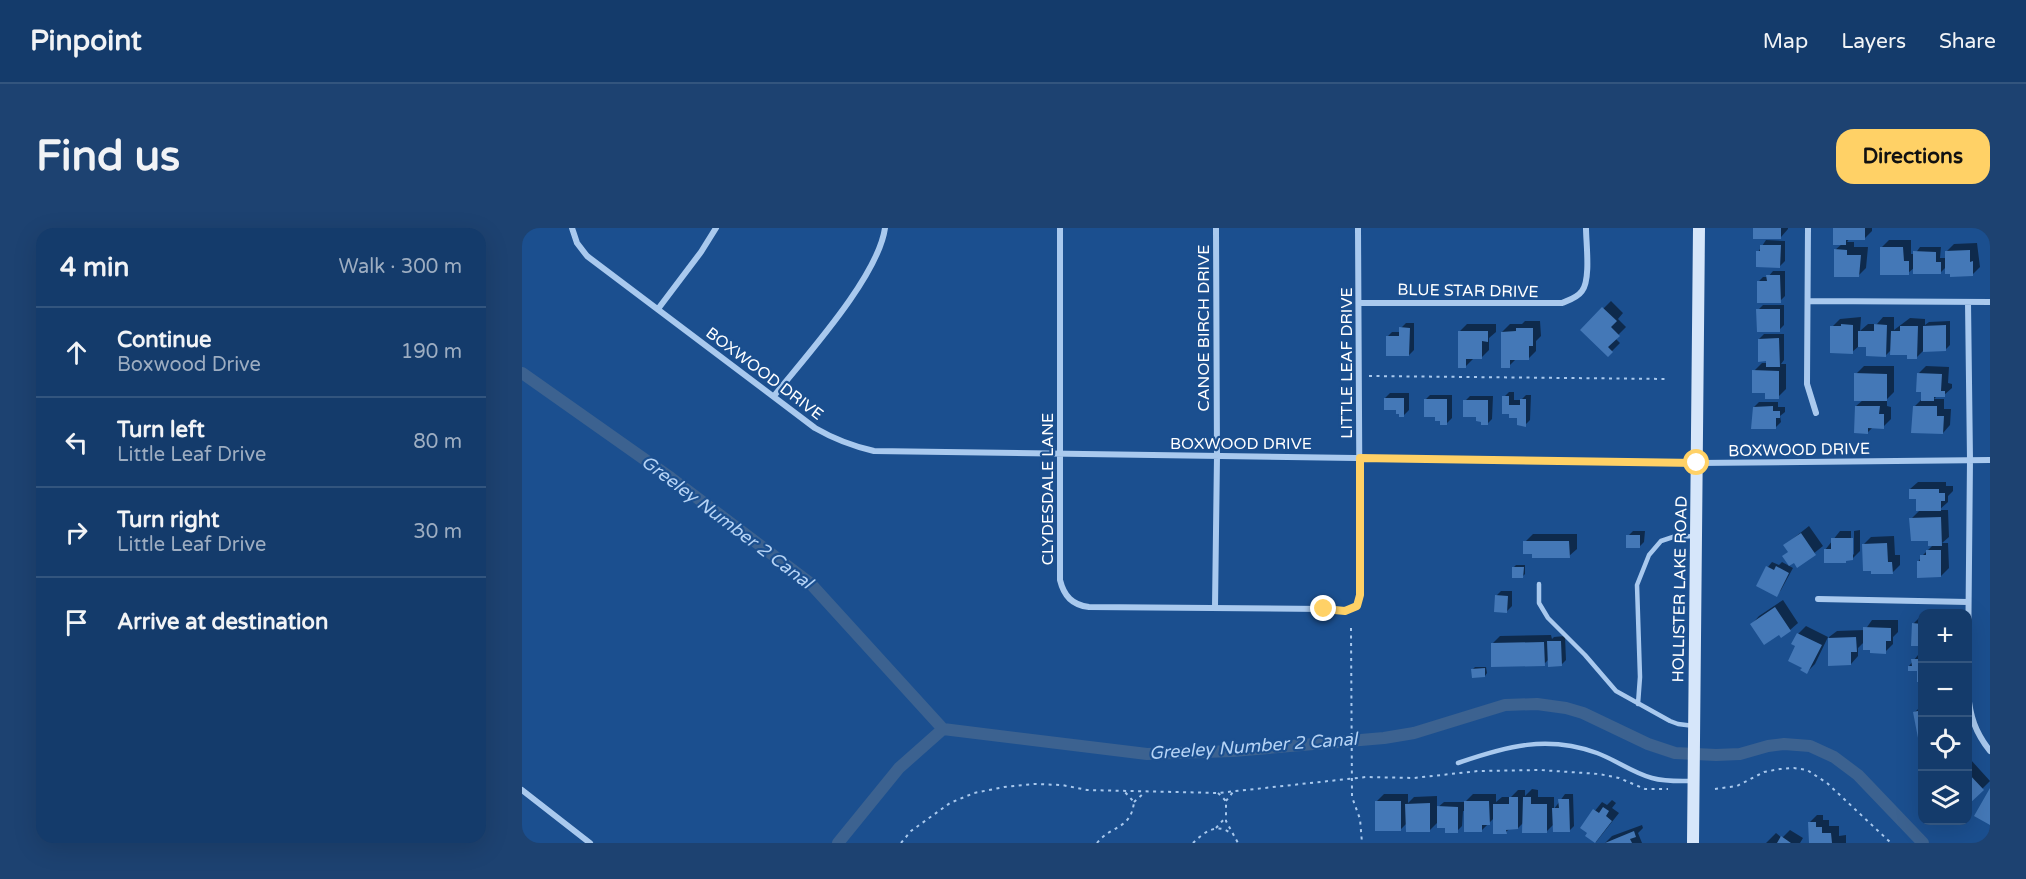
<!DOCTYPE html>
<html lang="en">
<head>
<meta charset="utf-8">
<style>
	:root { --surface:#143b6b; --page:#1d4271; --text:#f1f3f6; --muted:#9dadc1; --line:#33557e; --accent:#ffd166 }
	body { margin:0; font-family:"Varela Round",sans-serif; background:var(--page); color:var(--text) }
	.controls { position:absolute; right:18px; bottom:18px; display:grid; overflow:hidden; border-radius:12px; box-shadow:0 6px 24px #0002 }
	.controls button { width:54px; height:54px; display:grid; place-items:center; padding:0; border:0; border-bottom:2px solid var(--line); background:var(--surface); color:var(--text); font:30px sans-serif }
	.stop { position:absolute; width:18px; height:18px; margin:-14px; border:4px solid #ffd166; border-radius:50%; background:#fff }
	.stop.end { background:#ffd166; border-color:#fff; box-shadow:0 2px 6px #0008 }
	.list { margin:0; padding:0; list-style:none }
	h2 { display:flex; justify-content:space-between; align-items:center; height:78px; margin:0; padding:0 24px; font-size:26px }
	h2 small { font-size:20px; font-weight:400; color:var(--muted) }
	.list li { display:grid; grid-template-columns:39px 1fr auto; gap:18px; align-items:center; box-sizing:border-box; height:90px; padding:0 24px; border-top:2px solid var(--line) }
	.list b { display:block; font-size:22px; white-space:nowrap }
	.list p { margin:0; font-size:20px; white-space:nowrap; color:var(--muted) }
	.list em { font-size:20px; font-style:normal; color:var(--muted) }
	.icon { flex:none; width:33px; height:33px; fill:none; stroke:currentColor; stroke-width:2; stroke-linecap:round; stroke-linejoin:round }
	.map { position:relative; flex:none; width:1468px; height:615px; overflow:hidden; border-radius:18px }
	header { display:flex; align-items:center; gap:36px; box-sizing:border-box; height:84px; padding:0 30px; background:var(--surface); border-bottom:2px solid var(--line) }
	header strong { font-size:28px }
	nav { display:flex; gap:33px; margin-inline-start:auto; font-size:21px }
	.intro { display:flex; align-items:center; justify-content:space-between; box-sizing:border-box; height:144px; padding:0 36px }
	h1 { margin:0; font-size:42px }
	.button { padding:15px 27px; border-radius:18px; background:var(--accent); color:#111; font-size:21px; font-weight:700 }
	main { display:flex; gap:36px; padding:0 36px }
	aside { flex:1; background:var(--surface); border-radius:18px; box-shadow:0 6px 24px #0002 }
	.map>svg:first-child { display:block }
	.shadow { fill:#0007 }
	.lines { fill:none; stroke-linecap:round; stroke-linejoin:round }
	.canal { stroke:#3c6290; stroke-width:12 }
	.building { fill:#4478b7 }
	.path { stroke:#a9c9ee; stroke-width:2; stroke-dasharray:3 4.5; stroke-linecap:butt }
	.lane { stroke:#a9c9ee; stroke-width:4.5 }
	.street { stroke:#a9c9ee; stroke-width:6 }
	.secondary { stroke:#d6e6fa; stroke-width:12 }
	.route { stroke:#ffd166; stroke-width:8 }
	.labels { text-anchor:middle; stroke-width:4.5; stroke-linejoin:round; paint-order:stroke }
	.street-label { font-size:16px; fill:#fff; stroke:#1b4f8f }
	.water-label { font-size:18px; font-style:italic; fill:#b5d3f5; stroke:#1b4f8f }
</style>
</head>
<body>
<header>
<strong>Pinpoint</strong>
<nav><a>Map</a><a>Layers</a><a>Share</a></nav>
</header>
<div class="intro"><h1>Find us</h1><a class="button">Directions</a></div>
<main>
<aside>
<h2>4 min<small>Walk · 300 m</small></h2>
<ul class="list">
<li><svg class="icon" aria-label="ahead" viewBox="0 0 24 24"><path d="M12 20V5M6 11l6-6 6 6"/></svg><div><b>Continue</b><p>Boxwood Drive</p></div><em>190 m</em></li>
<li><svg class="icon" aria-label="left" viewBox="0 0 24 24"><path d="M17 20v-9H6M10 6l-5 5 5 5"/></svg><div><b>Turn left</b><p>Little Leaf Drive</p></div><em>80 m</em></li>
<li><svg class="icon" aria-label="right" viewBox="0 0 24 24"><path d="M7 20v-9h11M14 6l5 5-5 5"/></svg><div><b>Turn right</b><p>Little Leaf Drive</p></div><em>30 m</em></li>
<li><svg class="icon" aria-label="arrive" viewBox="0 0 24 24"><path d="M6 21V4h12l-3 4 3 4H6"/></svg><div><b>Arrive at destination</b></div></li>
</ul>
</aside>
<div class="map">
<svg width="1468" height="615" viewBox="0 0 1468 615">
	<rect width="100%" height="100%" fill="#1b4f8f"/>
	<path class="shadow" d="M1232,0h34v1l-7,8z
		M1313,0h37v3l-8,8 -14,-1 -3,4h7v5h14l-2,21 -8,8 -23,-26 7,-6z
		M1244,12l19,1v20l-5,5 -22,-14z
		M1367,12h22v14h4l5,-7h21l-1,11h6v-6l8,-8 23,-1 3,24 -8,8 -25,-9 -7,7 -25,-6 -7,6 -27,-25z
		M1251,43h12v25l-5,5 -22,-19 5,-5h5z
		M1089,73l12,12 -5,6 8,8 -11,11 5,5 -12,12 -26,-25z
		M1241,77h21v20l-5,5 -21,-20z
		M1339,89l-1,14 8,-7h9l6,-7h11v13l16,-12 15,1v6l4,-3 21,-1v24l-5,5h-21l-8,8 -24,-9 -6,6 -18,-9h-9l-7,6 -20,-25 8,-8z
		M1003,93h15l1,15 -5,5v10l-7,7h-12l-8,8 -7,-34 8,-8h12z
		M884,95h8v27l-5,5 -22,-18 5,-5h9v-4z
		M945,96h29v8l-7,6v12l-8,8h-7l-8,8 -6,-35z
		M1242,106h20v26l-3,4h5v25l-8,8 -12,-5 -12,-21 8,-8h5l-8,-24z
		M1342,138h30v26l-7,7v7l4,1v12l-8,8h-10l-5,5 -12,-26 7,-6 -7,-26z
		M1404,138l23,1 -1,16 4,1v4l-8,7h-6l-4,4h10v10h7l-1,16 -7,8 -28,-27 7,-7 -4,-25z
		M987,164h5v8h7l5,-5h5l-1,25 -5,5 -7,-9h-7l-7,-19z
		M868,165h19v17l-5,5 -19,-17z
		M908,167h22v23l-5,5 -6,-3 -16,-20z
		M948,168h23l-1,23 -5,5 -22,-23z
		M1237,174h19v5h7v5l-5,4 1,6 -5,5 -22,-20z
		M1396,254h28v4h7v5l-5,5v6l-9,8h9l1,27 -7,6h6l1,25 -8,8 -23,-14 4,-6 12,-12 -23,-25 9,-9 -3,-13 -7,-8z
		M1287,298l14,20 -25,20 -13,-21z
		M1338,302v21l-8,8 -27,-9 15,-19h11v26l3,-3v-23z
		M1111,303h12l-1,11 -5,5 -11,-11z
		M1011,306h44v15l-8,7 -44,-14z
		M1372,308l1,19h5v10l-8,8 -29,-28 8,-8z
		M1250,334l7,3 3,-3 11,6 -12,22 -5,5 -18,-10 10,-18z
		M994,337h9v9l-2,2 -9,-9z
		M979,363h11v15l-5,5 -11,-15z
		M1261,372l15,23 -8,7 -38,-6 7,-8z
		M1399,388l1,29 -9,-1v-20z
		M1350,392h26v12l-5,5v7l-8,8 -21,-10 -6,6v8l-7,8h-21l-1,-27 8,-6 28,-1z
		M1284,398l22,11 -13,27 -8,8 -10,-27 1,-11z
		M1029,407l1,4 2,-2 11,-1 1,24 -5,5 -12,-6 -5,5 -52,-20 8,-8z
		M1396,427h4v26h-3l-1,-11 -9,-4z
		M953,439h11l1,6 -2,3 -12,-7z
		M1400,477v31l-3,1 -4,-25z
		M1449,532l19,21 -22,22v-40z
		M1010,561l6,1v7h16v12l11,-15h8l1,32 -5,5 -15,-7 -8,8 -22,-10 -6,6h-8l-4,4 -12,-14 -12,12 -17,-19h-2l-1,15 -5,5 -19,-9 -8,8 -23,-7 -7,7 -24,-28 8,-8h24v9l6,-6 23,-1v12l7,-6h21l8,-8h23v8l6,-5h9l7,-7h7v6z
		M1090,572l4,3 -4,5 7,5 -23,29 -7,-10 -7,-5 20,-25 5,3z
		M1295,587h6v5h6v6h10v10l7,-1v8h-36l-1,-20z
		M1120,597l1,3 -5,5 4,10h-37l7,-7z
		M1268,602l13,8 -3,5h-34l10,-10 6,5z"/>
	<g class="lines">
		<path class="canal" d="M0,145l149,105 139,105 133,146 204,25 86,-3 151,-13 30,-5 91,-28 32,-1 29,4 17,5 65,31 27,9 41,2 24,-1 28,-8 16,-2 26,2 24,11 24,18 65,68
			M316,615l61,-75 44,-39"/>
	</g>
	<path class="building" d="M1231,0h28v11h-28z
		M1311,0h32v12h-19v5h-13z
		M1238,17h21l-1,23 -24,-1v-16h4z
		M1358,19h23l1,14h5v14h-29z
		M1312,21l13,1v5h14l-2,22h-25z
		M1448,22v12l3,-1v15l-23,1v-3h-5v-23z
		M1391,23l23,1v10h5v12h-28z
		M1244,47h14l1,28h-24v-22h10z
		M1080,79l15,14 -6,6 9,9 -12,11 5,5 -5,5 -28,-27z
		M1234,81h24v23h-23z
		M1319,96l12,1v29l-23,-1v-27h11z
		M1352,96l13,1 -1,32 -20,-1v-9h-8v-16h16z
		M1424,97v26l-23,1v-26z
		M1378,98h18l-1,33h-10v-4h-17l1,-24h9z
		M877,99l11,1 -1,28h-23v-20h13z
		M994,100h17v18h-4v14h-19v8h-9v-36l15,-1z
		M936,103h30v11l-6,-1v18h-16v9h-8z
		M1257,110l1,29h-14v-6l-8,1v-23z
		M1230,142l27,1v28h-14v-6h-13z
		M1332,145l33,1v27h-33z
		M1395,145l25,1 -1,17h4v6h-11v4h-13v-9h-5z
		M980,168h7v9h11v-6h6v28l-9,-2v-7h-8v-4h-7z
		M862,170h20v19h-5v-3h-3v-4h-12z
		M902,171h23v26h-7v-4h-5v-4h-11z
		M941,172h25v25h-7v-3l-5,-1v-4h-13z
		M1251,178v5h7v7h-4v11h-25l2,-22z
		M1333,178h25l-1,8h5v15l-16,-1v6l-14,-1z
		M1391,178h24v10h7l-1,18 -32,-1z
		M1387,261h30v4h6v8h-4v10h-25v-12h-7z
		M1419,289l1,29h-14v-5h-17l-2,-23z
		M1279,305l15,22 -19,13 -3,-5 -5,3 -7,-10 6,-4 -5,-7z
		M1104,307h14v13h-14z
		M1309,310h22v22l-7,1v2h-22v-14h7z
		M1001,313h46l1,17h-38v-4h-9z
		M1365,315l1,19h4l1,12h-22v-3h-8l-1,-27z
		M1404,322h15v27l-24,1v-17h3v-6h6z
		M1244,338l8,4 2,-4 13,7 -12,24 -21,-11z
		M990,339h12l-1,11h-11z
		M973,367l13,1 -1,17 -13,-1z
		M1253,379l16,24 -10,7 -2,-3 -15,10 -14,-21z
		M1390,395l10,1v22h-11z
		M1341,399l28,1v13h-5v13l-16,-1v-3h-7z
		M1275,405l25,12 -15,29 -7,-4 2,-2 -14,-7 7,-15 -4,-2z
		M1334,409l1,15h-6v13l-23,1v-28z
		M1025,413h14l1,25 -14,1z
		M1022,414l1,24 -54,1v-24z
		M1389,431h11v23h-5v-11h-9v-5h4z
		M963,440v9l-13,1 -1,-9z
		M1400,482v27l-4,1 -5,-26z
		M1446,545l16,17 -16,15z
		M1468,560v37l-16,-9z
		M987,569h9v32l-12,1 1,4h-14v-30h16z
		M1001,569h8v7h16v29h-25z
		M1036,571h11l1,33h-17l-1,-24h7z
		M853,573h26v30h-26z
		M942,573h25l1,24h-8v7h-18z
		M908,575v29h-24l-1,-28z
		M915,578l21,1v26h-13v-5h-8z
		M1081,579l6,4 -3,5 6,5 -17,22 -10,-7 2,-3 -7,-5 13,-19 6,4z
		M1286,594h8v5h6v6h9l1,10h-23z
		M1112,603l2,6 -6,2 2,4h-27z
		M1259,608l10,7h-14z"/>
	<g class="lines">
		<path class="path" d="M847,148l299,3
			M829,400l1,169 8,22 2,24
			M1193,561l22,-3 27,-14 16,-3 14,-1 13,2 20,13 64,60
			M696,565l8,8v20l12,22
			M704,573l7,-9
			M612,574l11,-10
			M694,600l10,-11
			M379,615l10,-12 39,-28 24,-10 30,-6 30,-3 28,1 25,5 131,3 148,-16 48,1 64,-7 62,-1 59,4 20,4 26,11h23
			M575,615c14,-18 34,-13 37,-41l-10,-11
			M671,615c10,-10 23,-20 36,-11"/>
		<path class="lane" d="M1017,356v19l9,15 37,37 31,36 54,30 8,3 16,2
			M1116,476l2,-27 -3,-92 12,-30 12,-14 12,-4 22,-1
			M936,535c49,-17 89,-28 139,-10 19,7 36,20 55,25 14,4 27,3 41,3"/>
		<path class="street" d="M50,0l5,15 10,13 228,172c19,11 37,18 59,23l823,12 293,-3
			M538,0v352c4,16 12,25 29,27l235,2 21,2 12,-5 3,-11 -2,-367
			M1286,0l-1,156 9,29
			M1286,73l182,1
			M837,75h203c7,-3 15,-5 20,-12 9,-12 4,-48 4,-63
			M136,81l43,-57 15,-24
			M252,168c32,-40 104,-119 111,-168
			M1296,371l150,3
			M693,379l2,-151 -1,-228
			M1446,437l2,-205 -2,-158
			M1446,465c2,23 7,39 22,58
			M0,562l68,53"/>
		<path class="secondary" d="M1171,615l6,-615"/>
	</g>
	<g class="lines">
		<path class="route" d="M802,381l21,2 12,-5 3,-11v-137l337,5"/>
	</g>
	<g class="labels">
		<g class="street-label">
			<text transform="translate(946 62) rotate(1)" y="6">BLUE STAR DRIVE</text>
			<text transform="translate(681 100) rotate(-90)" y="6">CANOE BIRCH DRIVE</text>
			<text transform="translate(824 135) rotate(-90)" y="6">LITTLE LEAF DRIVE</text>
			<text transform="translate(243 145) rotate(37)" y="6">BOXWOOD DRIVE</text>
			<text x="719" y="221">BOXWOOD DRIVE</text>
			<text transform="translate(1277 221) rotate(-1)" y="6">BOXWOOD DRIVE</text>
			<text transform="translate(525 261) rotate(-90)" y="6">CLYDESDALE LANE</text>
			<text transform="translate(1157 361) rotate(-89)" y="6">HOLLISTER LAKE ROAD</text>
		</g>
		<g class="water-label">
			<text transform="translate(205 294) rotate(37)" y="6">Greeley Number 2 Canal</text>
			<text transform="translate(731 518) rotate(-4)" y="6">Greeley Number 2 Canal</text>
		</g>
	</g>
</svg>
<div class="controls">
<button>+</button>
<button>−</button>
<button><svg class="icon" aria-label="locate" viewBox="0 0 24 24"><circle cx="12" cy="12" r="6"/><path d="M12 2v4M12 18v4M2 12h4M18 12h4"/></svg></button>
<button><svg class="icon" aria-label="layers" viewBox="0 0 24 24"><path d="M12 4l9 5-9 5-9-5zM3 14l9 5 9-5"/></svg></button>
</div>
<div class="stop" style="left:1175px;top:235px"></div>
<div class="stop end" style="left:802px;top:381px"></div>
</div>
</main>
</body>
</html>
